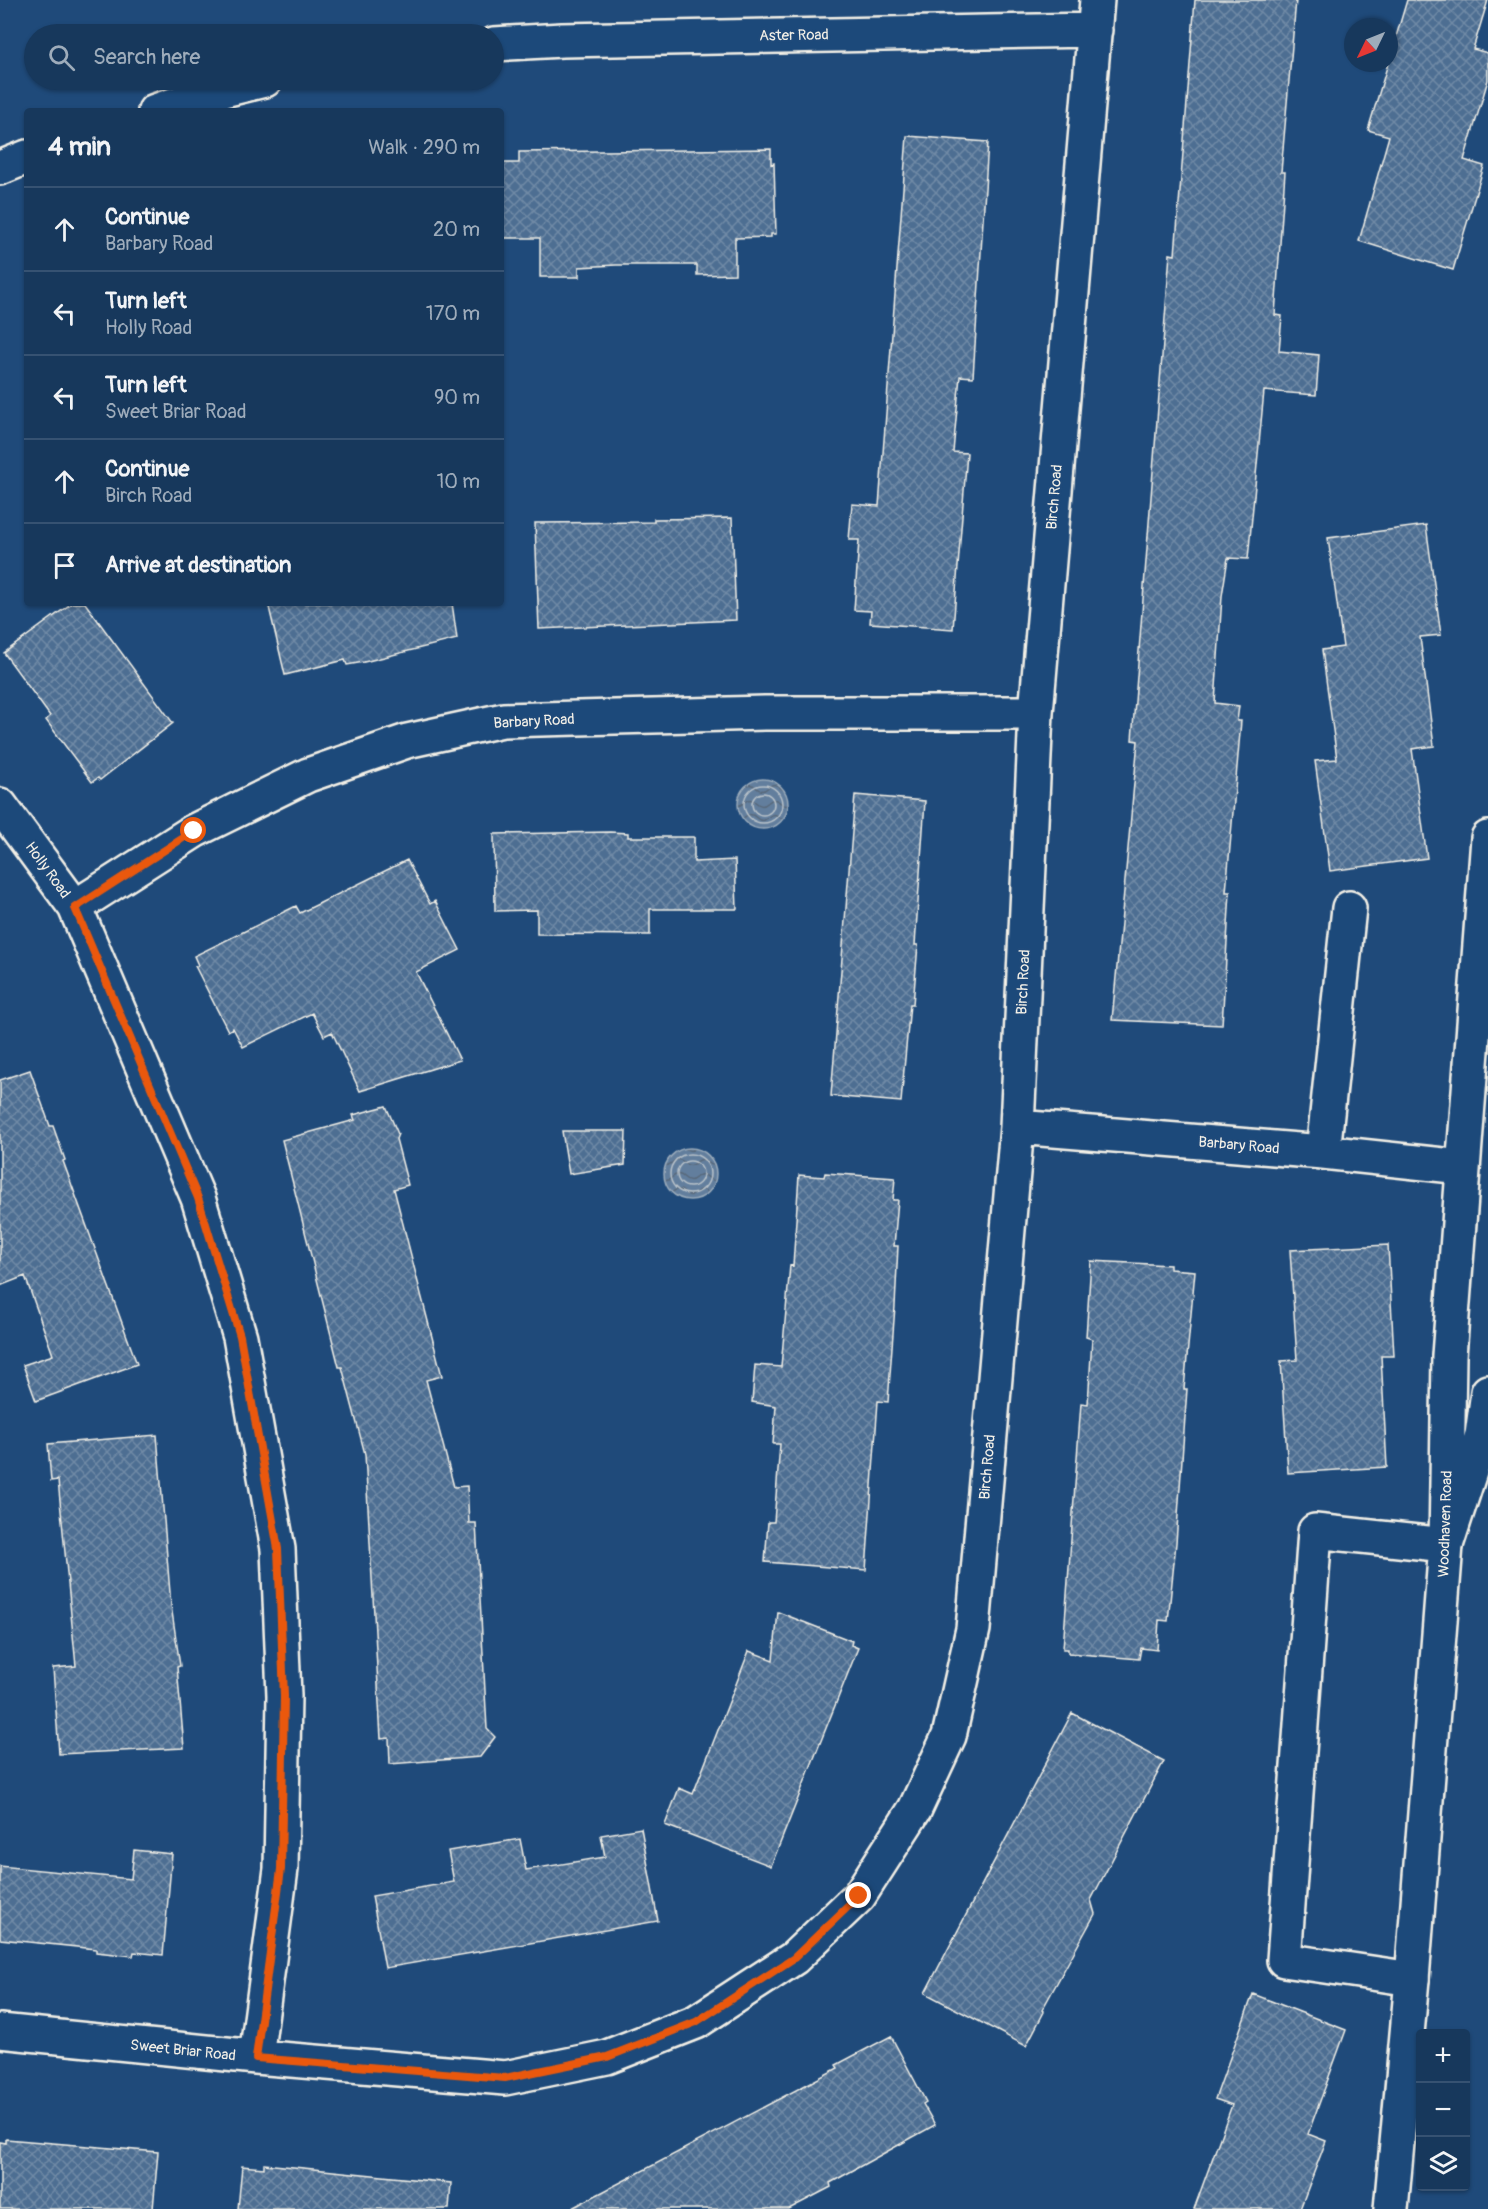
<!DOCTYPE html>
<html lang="en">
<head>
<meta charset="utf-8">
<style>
	:root { --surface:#17385c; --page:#203f62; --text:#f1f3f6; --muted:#9eacbb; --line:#365272 }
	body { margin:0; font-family:Pangolin,sans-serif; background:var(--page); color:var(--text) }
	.controls { position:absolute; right:18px; bottom:18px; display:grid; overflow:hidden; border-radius:6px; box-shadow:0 2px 4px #0004 }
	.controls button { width:54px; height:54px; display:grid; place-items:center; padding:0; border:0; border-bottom:2px solid var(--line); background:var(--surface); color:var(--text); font:30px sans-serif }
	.compass { position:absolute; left:1344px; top:18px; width:54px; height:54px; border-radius:50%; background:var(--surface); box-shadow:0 2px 4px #0004; rotate:227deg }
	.stop { position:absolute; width:18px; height:18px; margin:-14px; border:4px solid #ea580c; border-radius:50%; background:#fff }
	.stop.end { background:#ea580c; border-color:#fff; box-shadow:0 2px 6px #0008 }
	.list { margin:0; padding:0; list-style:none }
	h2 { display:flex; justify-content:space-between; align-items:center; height:78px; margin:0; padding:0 24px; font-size:26px }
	h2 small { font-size:20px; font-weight:400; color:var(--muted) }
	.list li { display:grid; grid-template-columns:39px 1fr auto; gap:18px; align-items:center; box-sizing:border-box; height:84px; padding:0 24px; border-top:2px solid var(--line) }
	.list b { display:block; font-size:22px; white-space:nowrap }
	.list p { margin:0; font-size:20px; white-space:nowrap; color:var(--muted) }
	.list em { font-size:20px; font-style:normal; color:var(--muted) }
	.icon { flex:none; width:33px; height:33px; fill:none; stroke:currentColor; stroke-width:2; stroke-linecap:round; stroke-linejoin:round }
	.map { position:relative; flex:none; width:1488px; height:2209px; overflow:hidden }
	.search { position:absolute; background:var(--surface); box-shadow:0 2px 4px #0004; left:24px; top:24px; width:480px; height:66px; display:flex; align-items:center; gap:15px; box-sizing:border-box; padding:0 21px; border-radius:33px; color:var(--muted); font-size:22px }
	.panel { position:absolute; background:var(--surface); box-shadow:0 2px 4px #0004; left:24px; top:108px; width:480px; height:498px; border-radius:6px }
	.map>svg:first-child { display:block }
	.water { fill:url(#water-waves); stroke:#9cacbb; stroke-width:1.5 }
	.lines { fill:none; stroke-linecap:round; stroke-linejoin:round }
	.shore { stroke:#bac3ca; stroke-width:1.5 }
	.building { fill:url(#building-cross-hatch); stroke:#f4f1e8; stroke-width:1.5 }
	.minor-casing { stroke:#f4f1e8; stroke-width:38 }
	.major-casing { stroke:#f4f1e8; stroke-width:38 }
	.highway-casing { stroke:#f4f1e8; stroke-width:38 }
	.minor { stroke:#1f4a7a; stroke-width:33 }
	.major { stroke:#1f4a7a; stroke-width:33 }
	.highway { stroke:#1f4a7a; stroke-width:33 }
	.route { stroke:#ea580c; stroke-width:8 }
	.labels { text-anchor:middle; stroke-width:4.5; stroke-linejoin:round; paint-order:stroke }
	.street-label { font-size:15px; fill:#f4f1e8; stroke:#1f4a7a }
</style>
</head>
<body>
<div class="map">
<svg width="1488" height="2209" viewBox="0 0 1488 2209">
	<defs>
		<pattern id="water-waves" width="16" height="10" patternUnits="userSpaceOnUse" patternTransform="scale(1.5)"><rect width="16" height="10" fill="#627e9d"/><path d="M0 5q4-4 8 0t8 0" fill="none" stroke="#58687a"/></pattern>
		<pattern id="building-cross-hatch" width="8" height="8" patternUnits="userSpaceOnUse" patternTransform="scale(1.5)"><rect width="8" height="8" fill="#4d6e92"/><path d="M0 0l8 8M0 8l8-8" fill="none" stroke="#708aa6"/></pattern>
	</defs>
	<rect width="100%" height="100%" fill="#1f4a7a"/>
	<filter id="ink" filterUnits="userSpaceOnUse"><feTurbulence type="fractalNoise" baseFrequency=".0167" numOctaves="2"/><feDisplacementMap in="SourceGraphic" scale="12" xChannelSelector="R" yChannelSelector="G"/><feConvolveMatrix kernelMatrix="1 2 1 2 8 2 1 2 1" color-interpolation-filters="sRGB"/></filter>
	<g filter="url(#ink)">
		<path class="water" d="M738 804a25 25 0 1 1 50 0a25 25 0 1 1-50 0Z
			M664 1174a26 26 0 1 1 52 0a26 26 0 1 1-52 0Z"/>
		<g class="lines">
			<path class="shore" d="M744 804a19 19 0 1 1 38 0a19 19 0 1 1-38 0Z
				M752 804a11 11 0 1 1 22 0a11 11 0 1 1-22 0Z
				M670 1174a20 20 0 1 1 40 0a20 20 0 1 1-40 0Z
				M677 1174a13 13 0 1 1 26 0a13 13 0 1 1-26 0Z"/>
		</g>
		<path class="building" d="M1195,0h101l-15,172h4l-10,143 7,1 -3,35 40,4 -3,40 -52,-4 -16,168 -20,-1 -6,38 -7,107 24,3 -2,15h4l-15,171h4l-8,133 -110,-5 26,-279 -6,-1 38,-486 5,1z
			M1407,0h81l-15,49 15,4v27l-24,80 20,6 -31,104 -94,-29 30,-105 -21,-6z
			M907,136l81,6 -15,235 -13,-1 -7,76 14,1 -14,176 -83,-6 1,-12 -17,-1 5,-70h-10l3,-36 27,2z
			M771,149v15l3,-1 2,71h-5v3l-36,1v36l-38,1v-10h-81l-37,2v10h-39v-39h-39v-75h18v-11z
			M732,518l4,102 -197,9 -4,-106 119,-1v-3z
			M1426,525l15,110 -21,2 14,109 -22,3 15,109 -97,13 -15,-110 22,-2 -15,-109 21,-3 -15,-109z
			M72,603h13l88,120 -73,57 -2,-2 -6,4 -46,-62 4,-4 -46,-63z
			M268,603h184l5,36 -93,23 -17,3 -2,-5 -60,15z
			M855,795l70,6 -10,144h3l-5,59h-3l-9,98 -70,-6z
			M610,832l18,1v4h66v25l41,-2 2,49h-87v26l-113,-1v-24l-42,1 -1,-77z
			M407,860l23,44 5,-3 25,49 -44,22 44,88 -100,31 -28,-59 -8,4 -12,-23 -69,34 -10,-19 -5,3 -33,-65 3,-1 -4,-9 102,-50 4,7z
			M30,1070l20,56h3l12,34 -2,1 74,203 -101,37 -13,-36 30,-10 -28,-79 -25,10v-206z
			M386,1106l12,28 -2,5 12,46 -14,4 48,187 -16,4 28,107 13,-1 2,37h7l11,206 8,8 -15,20 -90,7 -1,-26 -8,1 -16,-285 -23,-87h-3l-57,-227 73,-20 -2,-5z
			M562,1131h64l-1,34 -56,9z
			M825,1173l70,5 -2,22h5l-4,46h4l-3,60 -7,96 -10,-1 -12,169 -101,-8 3,-40h6l6,-78h-7l3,-38 -24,-4 3,-37 26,2 9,-102 3,1 6,-91 25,2z
			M1388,1245l6,111h-13l6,111 -99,6 -7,-112 16,-1 -7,-110z
			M1091,1261l79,4v4l25,2 -11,118h3l-11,154 -8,78 -9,-1 -2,30 -16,-2 -2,11 -71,-6v-4h-5l18,-246 7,1 4,-65 -6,-2z
			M157,1435l14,170 9,61 -3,1 7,81 -125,6 -6,-86 23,-2 -18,-186 -7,1 -3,-37z
			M778,1612l74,29 -1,4 7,3 -87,218 -106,-41 14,-37 14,6 56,-143 24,9z
			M1072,1713l92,48 -73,139 4,14 -53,96 2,2 -18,34 -101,-53z
			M641,1828l17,93 -273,47 -13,-72 82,-14 -6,-31 72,-12 6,31 79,-13 -4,-22z
			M134,1850l38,4 -9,101 -29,-3 -1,4 -37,-4v-3l-96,-10v-73l131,13z
			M1253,1994l93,36 -38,104 18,7 -26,68h-106l38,-104 -17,-6z
			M891,2036l35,66 -3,2 12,21 -105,58 1,4 -42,22h-219l268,-141 -2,-3z
			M6,2139l152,13 -5,57h-153v-67l6,1z
			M264,2164l187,19 -2,26h-211l4,-43 22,2z"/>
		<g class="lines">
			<defs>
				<path id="minor" d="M494,44l68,-4 533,-10
					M155,111l44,-15 66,-16
					M0,168l27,-11
					M0,805l75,102 123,291 42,139 38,212 6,147 -3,173 -25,188
					M75,907l119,-76 114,-56 99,-34 96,-21 262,-7h271
					M1017,1127l306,25 139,15
					M1323,1152l26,-244
					M1412,1979l-128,-19 31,-429 131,14
					M0,2031l256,26 249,21 102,-21 89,-35 98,-64 65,-62 56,-87 34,-73 24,-107 44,-502 19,-414 61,-713"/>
				<path id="major" d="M1391,2209l21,-230 34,-434 3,-189 39,-518"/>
				<path id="highway" d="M1446,1545l36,-110 6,-43"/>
			</defs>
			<use href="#minor" class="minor-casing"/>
			<use href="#major" class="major-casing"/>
			<use href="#highway" class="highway-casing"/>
			<use href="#minor" class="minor"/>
			<use href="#major" class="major"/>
			<use href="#highway" class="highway"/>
		</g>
	</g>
	<g class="lines" filter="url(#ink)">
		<path class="route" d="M194,831l-119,77 123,290 42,138 38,213 6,147 -3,173 -25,189 249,20 102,-21 89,-35 98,-64 65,-62"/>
	</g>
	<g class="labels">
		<g class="street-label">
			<text transform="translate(794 35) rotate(-1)" y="5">Aster Road</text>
			<text transform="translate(1054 497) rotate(-85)" y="5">Birch Road</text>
			<text transform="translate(534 721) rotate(-3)" y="5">Barbary Road</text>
			<text transform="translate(48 870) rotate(54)" y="5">Holly Road</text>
			<text transform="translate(1023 982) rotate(-87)" y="5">Birch Road</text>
			<text transform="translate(1239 1145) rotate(5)" y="5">Barbary Road</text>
			<text transform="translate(987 1467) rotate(-85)" y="5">Birch Road</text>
			<text transform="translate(1445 1524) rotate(-88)" y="5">Woodhaven Road</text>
			<text transform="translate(183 2050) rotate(6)" y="5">Sweet Briar Road</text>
		</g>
	</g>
</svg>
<div class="controls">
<button>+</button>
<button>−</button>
<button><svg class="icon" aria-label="layers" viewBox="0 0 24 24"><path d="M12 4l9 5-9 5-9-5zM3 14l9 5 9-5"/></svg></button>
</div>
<svg class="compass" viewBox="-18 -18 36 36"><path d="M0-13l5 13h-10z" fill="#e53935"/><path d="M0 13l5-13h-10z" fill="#9eacbb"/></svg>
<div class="stop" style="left:194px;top:831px"></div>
<div class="stop end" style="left:859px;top:1896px"></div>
<div class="search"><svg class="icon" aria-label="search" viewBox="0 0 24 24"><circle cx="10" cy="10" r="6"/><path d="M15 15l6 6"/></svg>Search here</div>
<section class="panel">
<h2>4 min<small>Walk · 290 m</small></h2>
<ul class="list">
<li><svg class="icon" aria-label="ahead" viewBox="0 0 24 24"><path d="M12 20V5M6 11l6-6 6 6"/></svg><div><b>Continue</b><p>Barbary Road</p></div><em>20 m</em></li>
<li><svg class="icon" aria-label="left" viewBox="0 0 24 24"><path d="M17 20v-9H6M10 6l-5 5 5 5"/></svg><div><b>Turn left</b><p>Holly Road</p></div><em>170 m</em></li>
<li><svg class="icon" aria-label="left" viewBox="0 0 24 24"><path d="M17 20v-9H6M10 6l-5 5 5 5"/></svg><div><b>Turn left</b><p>Sweet Briar Road</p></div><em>90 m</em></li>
<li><svg class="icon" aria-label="ahead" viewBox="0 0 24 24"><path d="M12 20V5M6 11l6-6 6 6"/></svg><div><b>Continue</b><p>Birch Road</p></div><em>10 m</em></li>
<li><svg class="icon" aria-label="arrive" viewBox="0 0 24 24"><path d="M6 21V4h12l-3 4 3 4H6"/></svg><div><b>Arrive at destination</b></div></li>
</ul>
</section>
</div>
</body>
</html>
